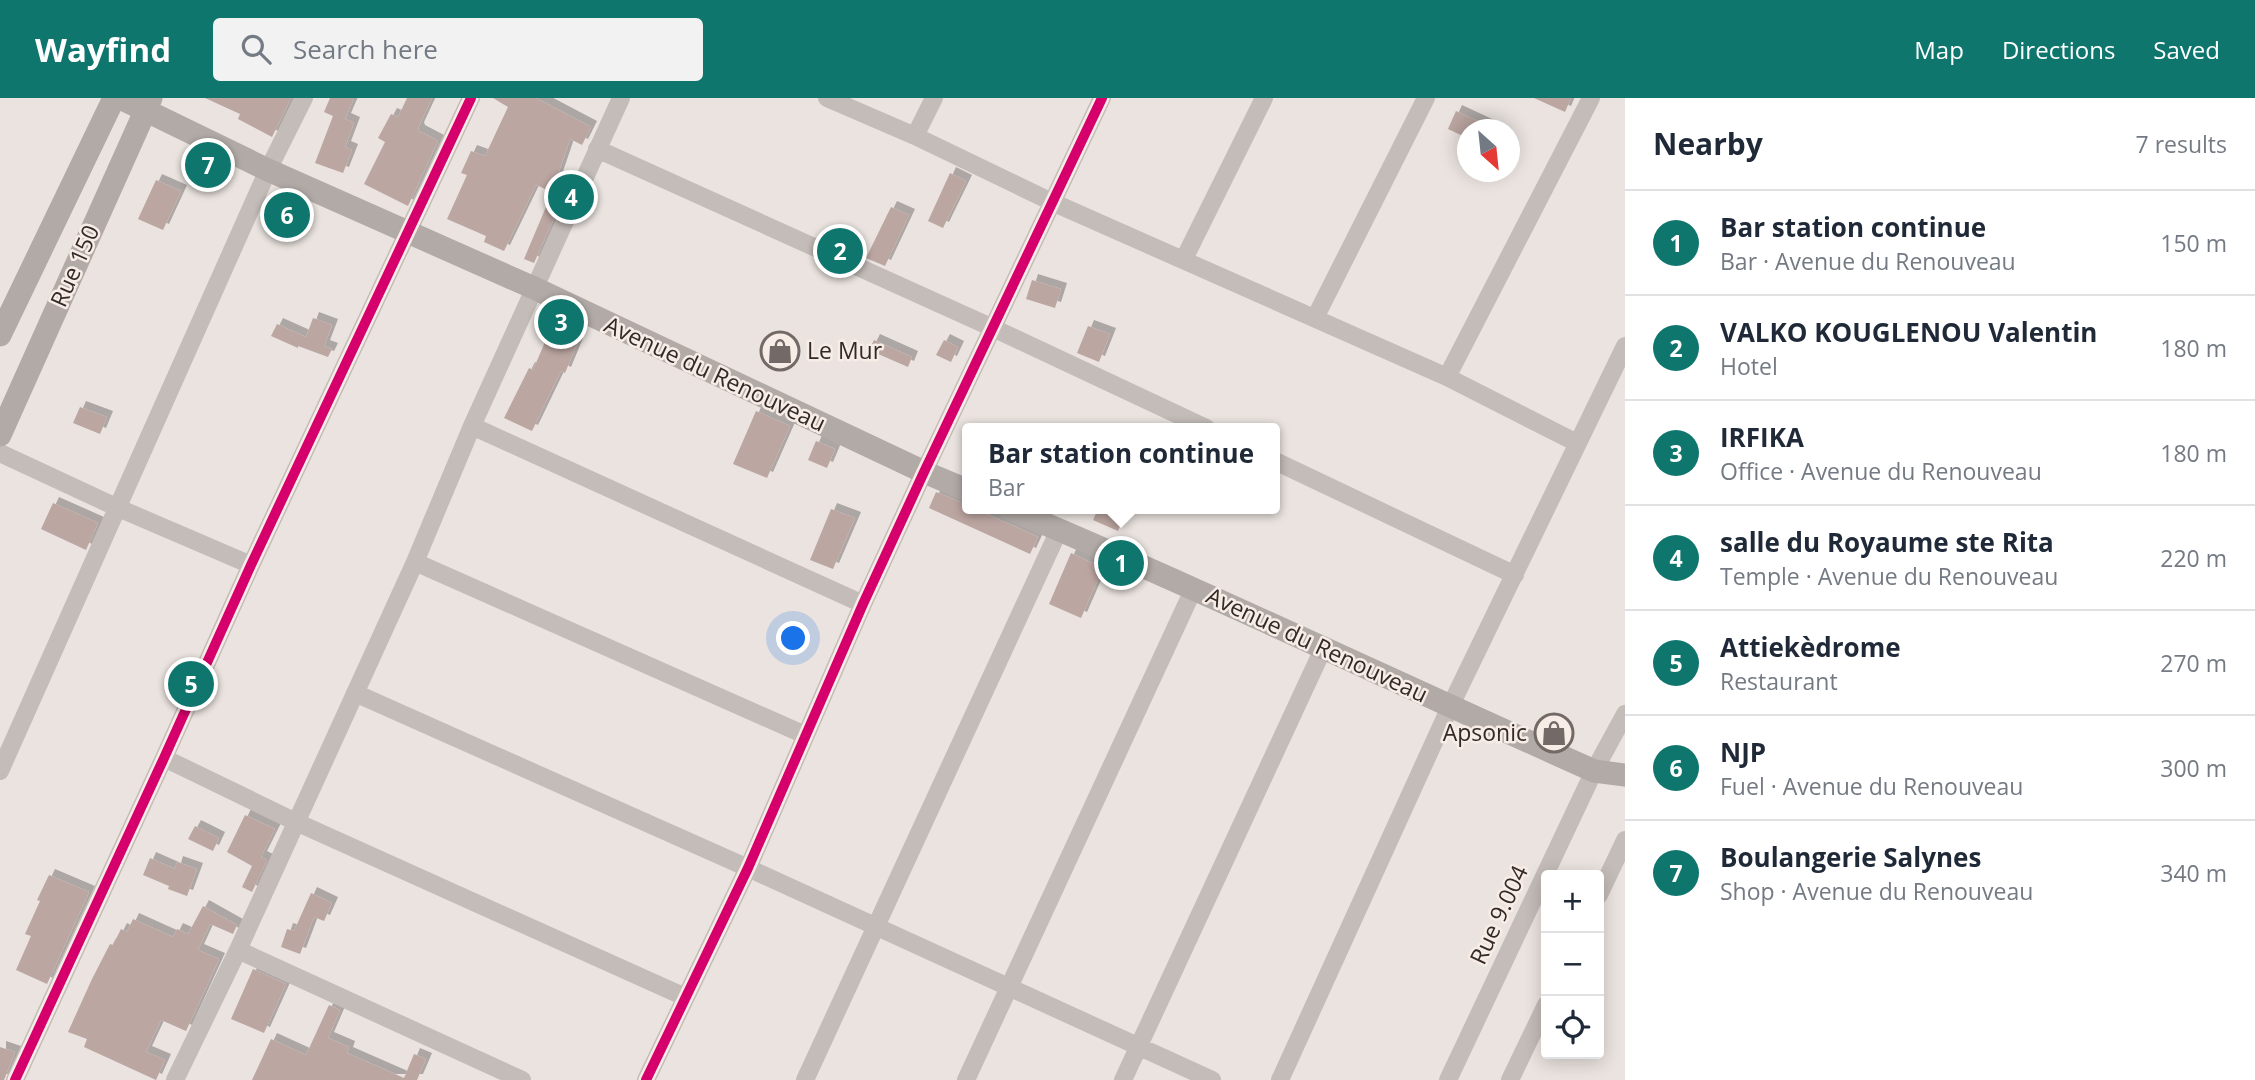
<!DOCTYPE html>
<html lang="en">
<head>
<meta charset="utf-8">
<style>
	:root { --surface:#fff; --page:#f2f2f3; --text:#1f2937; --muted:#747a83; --line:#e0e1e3; --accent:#0f766e }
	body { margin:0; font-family:"Open Sans",sans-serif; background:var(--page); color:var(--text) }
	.controls { position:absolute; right:21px; bottom:21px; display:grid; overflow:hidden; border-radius:7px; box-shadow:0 4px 18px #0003 }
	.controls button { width:63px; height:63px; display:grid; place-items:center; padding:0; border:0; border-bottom:2px solid var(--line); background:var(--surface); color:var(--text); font:35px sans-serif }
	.compass { position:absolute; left:1457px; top:21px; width:63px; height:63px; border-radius:50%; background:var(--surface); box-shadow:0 4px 18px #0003; rotate:153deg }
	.you { position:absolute; left:794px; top:541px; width:24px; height:24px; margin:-18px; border:5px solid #fff; border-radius:50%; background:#1a73e8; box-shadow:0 0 0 10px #1a73e833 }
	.badge { display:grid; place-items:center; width:46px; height:46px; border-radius:50%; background:var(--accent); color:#fff; font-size:23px; font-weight:700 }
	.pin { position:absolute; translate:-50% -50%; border:4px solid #fff; box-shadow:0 2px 7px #0006 }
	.popup { position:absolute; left:962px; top:325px; width:318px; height:91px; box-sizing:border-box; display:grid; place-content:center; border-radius:7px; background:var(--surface); filter:drop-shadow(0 2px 5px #0005); font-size:23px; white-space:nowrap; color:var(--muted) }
	.popup b { font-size:26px; color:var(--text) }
	.popup::after { content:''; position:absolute; left:50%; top:100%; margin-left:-14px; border:14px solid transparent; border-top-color:var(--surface) }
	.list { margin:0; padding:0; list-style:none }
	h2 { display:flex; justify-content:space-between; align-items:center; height:91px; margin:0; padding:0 28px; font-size:30px }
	h2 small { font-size:23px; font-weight:400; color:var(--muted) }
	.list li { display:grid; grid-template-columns:46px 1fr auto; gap:21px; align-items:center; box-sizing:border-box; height:105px; padding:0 28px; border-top:2px solid var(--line) }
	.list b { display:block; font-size:26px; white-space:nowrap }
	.list p { margin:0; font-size:23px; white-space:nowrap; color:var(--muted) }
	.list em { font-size:23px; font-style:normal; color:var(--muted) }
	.icon { flex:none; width:38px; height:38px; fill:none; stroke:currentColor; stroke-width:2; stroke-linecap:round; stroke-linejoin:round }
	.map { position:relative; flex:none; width:1625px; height:982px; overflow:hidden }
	header { display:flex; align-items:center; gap:42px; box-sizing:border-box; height:98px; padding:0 35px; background:var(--accent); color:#fff }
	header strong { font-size:33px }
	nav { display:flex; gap:38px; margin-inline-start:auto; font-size:24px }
	.search { width:490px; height:63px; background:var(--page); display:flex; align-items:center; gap:18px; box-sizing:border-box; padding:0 24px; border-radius:7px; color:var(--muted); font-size:26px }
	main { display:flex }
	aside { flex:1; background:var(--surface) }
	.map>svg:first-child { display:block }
	.building { fill:#bca6a2; filter:url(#shadow) }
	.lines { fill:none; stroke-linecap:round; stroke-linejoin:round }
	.minor { stroke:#c3bcb8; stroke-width:18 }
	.major { stroke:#b2aaa7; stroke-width:23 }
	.cycleway-casing { stroke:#f7ede6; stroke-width:15 }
	.cycleway { stroke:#d6006c; stroke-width:10 }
	.labels { text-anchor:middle; stroke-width:5; stroke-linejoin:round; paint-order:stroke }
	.street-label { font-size:23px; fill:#332927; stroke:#f7ede6 }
	.poi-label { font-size:23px; fill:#332927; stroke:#f7ede6; text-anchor:start }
</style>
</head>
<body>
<header>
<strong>Wayfind</strong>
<div class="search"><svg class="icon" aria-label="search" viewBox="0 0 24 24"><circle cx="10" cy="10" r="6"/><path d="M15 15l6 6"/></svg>Search here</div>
<nav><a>Map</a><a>Directions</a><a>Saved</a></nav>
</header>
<main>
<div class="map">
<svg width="1625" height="982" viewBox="0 0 1625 982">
	<defs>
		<filter id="shadow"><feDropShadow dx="6" dy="-6" stdDeviation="0" flood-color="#0004"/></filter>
	</defs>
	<rect width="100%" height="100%" fill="#eae3df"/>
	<path class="building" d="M205,0h86l-19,39 -34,-18 2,-5z
		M330,0h24l-9,21 9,4 -9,24 7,3 -9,23 -28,-10 18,-47 -9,-4z
		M407,0h25l-14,30 1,3 19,10 -30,65 -44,-22 21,-42 -7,-4 13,-24 7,3z
		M493,0h43l55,29 -9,18 -12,-6 -18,53 -16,-7 -32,66 -20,-9 2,-6 -39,-17 20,-44 -6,-2 10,-22 14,5 23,-49z
		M1534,0h37l-6,14z
		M1456,13l41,19h-30v8l-19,-9z
		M950,75l16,8 -23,47 -15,-7z
		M156,82l25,11 -18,39 -25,-11z
		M551,97l11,5 -28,63 -10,-4z
		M891,109l18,8 -24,51 -19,-8z
		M1032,182l29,9 -6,19 -29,-9z
		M557,216l27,13 -19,46 -4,-2 -29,60 -28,-13 25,-50 4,2z
		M313,220l19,7 -8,21 8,3 -4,8 -30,-11v2l-27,-12 6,-12 29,13z
		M1088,228l22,8 -11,28 -22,-9z
		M874,242l38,17 -4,10 -39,-17z
		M944,242l14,7 -7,15 -15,-7z
		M80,309l27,10 -7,17 -27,-11z
		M756,313l34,15 -23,52 -34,-14z
		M816,343l19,8 -8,19 -19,-8z
		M936,394l31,13v4h8l63,28 -8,17 -101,-46z
		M53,405l45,20 -12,27 -45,-21z
		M831,411l24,9 -22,51 -23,-9z
		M1098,411h29l-9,22 -25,-11z
		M1071,455l32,15 -22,50 -32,-14z
		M245,717l30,14 -14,28 6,3 -15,32 -10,-5 10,-21 -25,-14z
		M195,728l24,12 -6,13 -25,-12z
		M150,760l25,11 2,-7 20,7 -10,27 -19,-7 1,-3 -26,-11z
		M49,777l40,17 -42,92 -31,-14 15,-34 -6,-2 15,-33 -3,-1z
		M311,795l21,10 -8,18 -10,-4 -14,37 -19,-7 6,-18 7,2z
		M203,808l34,19 -4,9 -23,-10 -12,26 21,9 -33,72 -25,-11 -15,32 19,8 -9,20 -72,-33 3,-8 -19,-7 24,-53 18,-35 3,1 8,-16 6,3 6,-13 40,18 4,-8 11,5z
		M253,871l33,15 -22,49 -33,-14z
		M329,907l11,5 -12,28 21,9 -2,6 57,25 10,-24 12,5 -9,21h-165l19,-41 35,16z
		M0,949l15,5 -11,28h-4z"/>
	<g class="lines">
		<path class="minor" d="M827,0l88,38 137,66 395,175 130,66
			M915,38l19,-38
			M597,51l396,179 213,100
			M1184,161l80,-161
			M1315,220l111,-220
			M1447,279l144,-279
			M472,328l391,178
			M0,355l116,54 135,58
			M1275,363l240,114
			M415,464l390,173
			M355,595l393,175 464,212
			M164,660l132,64 389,175
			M0,673l268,-601 36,-72
			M1599,797l26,-55
			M238,852l284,130
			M15,982l149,-322 87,-193 220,-467
			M175,982l63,-130 177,-388 57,-136 149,-328
			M646,982l102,-212 115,-264 61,-132 178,-374
			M805,982l254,-550
			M966,982l228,-492
			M1123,982l200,-431
			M1280,982l170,-373 175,-361
			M1448,982l146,-309 31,-57
			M1510,982l36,-75"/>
		<path class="major" d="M120,0l148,72 266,118 390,184 43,18
			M0,237l114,-237
			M0,337l151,-337
			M1010,411c197,83 389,175 584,262l31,4"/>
		<defs>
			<path id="cycleway" d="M15,982l149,-322 87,-193 220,-467
				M646,982l102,-212 115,-264 61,-132 178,-374"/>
		</defs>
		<use href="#cycleway" class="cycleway-casing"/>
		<use href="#cycleway" class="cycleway"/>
	</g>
	<defs>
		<symbol id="shop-ring" viewBox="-11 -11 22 22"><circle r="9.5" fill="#f7ede6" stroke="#736a67" stroke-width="1.5"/><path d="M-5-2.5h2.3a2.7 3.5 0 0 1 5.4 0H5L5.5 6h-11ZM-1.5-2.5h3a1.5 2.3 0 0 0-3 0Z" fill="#736a67"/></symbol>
	</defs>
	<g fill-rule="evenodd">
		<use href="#shop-ring" x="758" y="231" width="44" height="44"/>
		<use href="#shop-ring" x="1532" y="613" width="44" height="44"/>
	</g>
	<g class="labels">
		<g class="street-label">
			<text transform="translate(75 168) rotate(-66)" y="8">Rue 150</text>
			<text transform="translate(715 276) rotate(25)" y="8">Avenue du Renouveau</text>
			<text transform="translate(1317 547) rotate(25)" y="8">Avenue du Renouveau</text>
			<text transform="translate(1499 817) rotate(-65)" y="8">Rue 9.004</text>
		</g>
		<g class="poi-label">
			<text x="807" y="261">Le Mur</text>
			<text x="1527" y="643" text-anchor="end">Apsonic</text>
		</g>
	</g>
</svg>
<div class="controls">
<button>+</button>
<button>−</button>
<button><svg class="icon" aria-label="locate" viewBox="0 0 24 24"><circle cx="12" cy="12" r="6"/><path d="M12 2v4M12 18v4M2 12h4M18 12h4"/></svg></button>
</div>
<svg class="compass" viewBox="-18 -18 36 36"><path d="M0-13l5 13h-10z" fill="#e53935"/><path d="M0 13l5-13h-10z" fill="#747a83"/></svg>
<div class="you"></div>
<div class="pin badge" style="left:1121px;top:465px">1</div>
<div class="popup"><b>Bar station continue</b>Bar</div>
<div class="pin badge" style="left:840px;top:153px">2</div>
<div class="pin badge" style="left:561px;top:224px">3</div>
<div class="pin badge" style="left:571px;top:99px">4</div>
<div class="pin badge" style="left:191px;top:586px">5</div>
<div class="pin badge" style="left:287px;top:117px">6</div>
<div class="pin badge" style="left:208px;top:67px">7</div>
</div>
<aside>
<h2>Nearby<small>7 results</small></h2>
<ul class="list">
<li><span class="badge">1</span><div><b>Bar station continue</b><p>Bar · Avenue du Renouveau</p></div><em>150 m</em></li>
<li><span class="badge">2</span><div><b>VALKO KOUGLENOU Valentin</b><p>Hotel</p></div><em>180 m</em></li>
<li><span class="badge">3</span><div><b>IRFIKA</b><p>Office · Avenue du Renouveau</p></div><em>180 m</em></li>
<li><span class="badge">4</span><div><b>salle du Royaume ste Rita</b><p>Temple · Avenue du Renouveau</p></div><em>220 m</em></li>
<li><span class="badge">5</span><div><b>Attiekèdrome</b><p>Restaurant</p></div><em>270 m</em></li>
<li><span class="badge">6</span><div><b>NJP</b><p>Fuel · Avenue du Renouveau</p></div><em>300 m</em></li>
<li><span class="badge">7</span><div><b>Boulangerie Salynes</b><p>Shop · Avenue du Renouveau</p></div><em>340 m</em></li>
</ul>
</aside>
</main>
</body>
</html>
